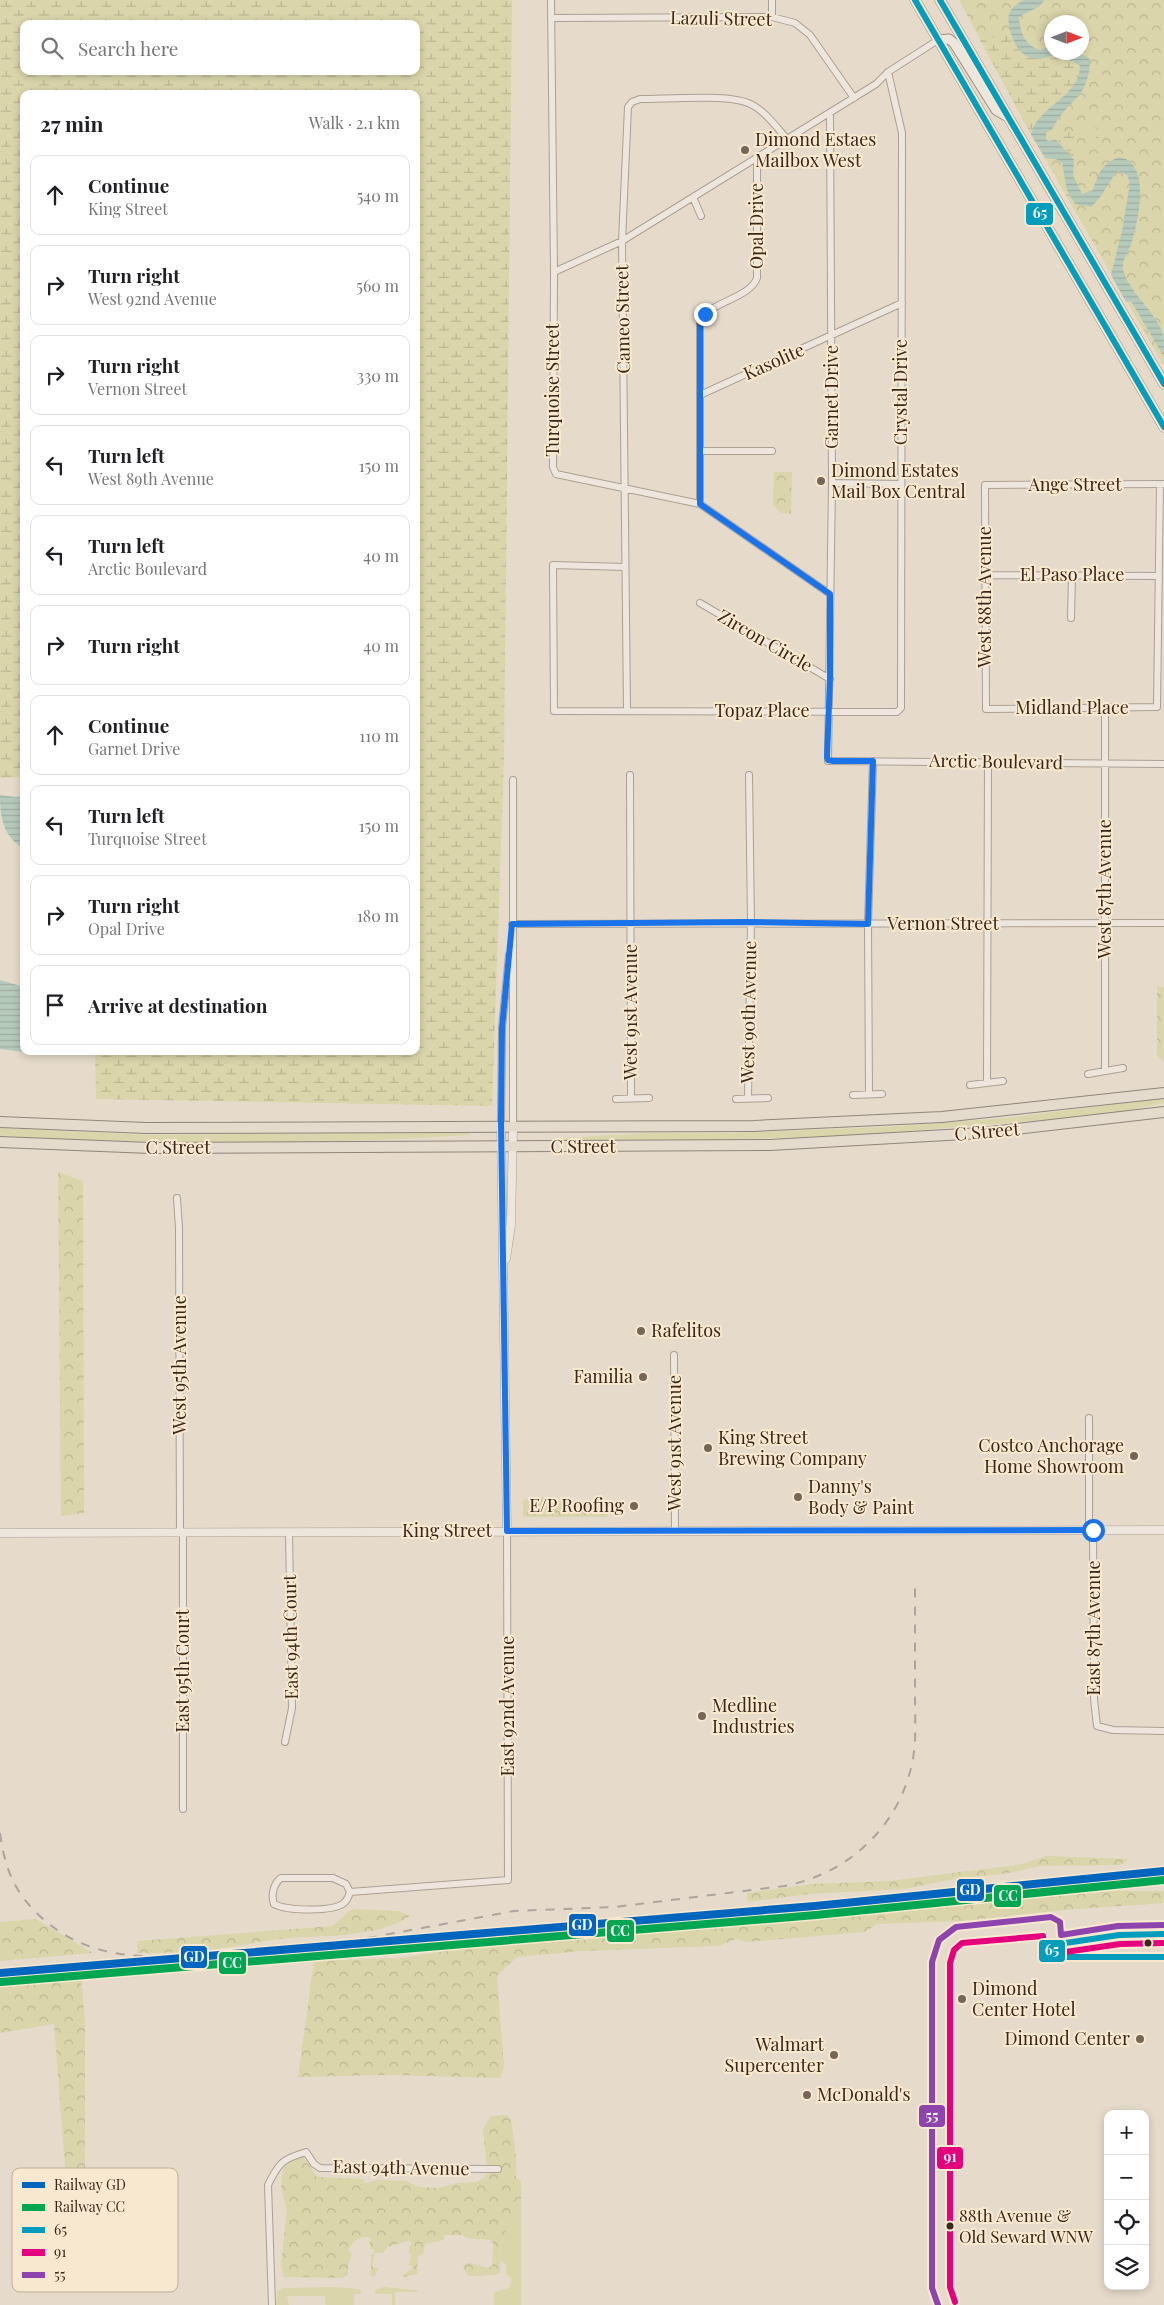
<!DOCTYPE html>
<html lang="en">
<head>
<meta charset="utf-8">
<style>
	:root { --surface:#fff; --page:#f2f2f2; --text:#202124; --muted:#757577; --line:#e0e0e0 }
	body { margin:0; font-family:"Playfair Display",serif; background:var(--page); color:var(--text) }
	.controls { position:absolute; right:15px; bottom:15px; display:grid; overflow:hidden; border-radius:10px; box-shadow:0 2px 8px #0003 }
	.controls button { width:45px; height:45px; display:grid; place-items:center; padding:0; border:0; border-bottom:1px solid var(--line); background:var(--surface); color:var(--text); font:25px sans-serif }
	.compass { position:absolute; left:1044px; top:15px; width:45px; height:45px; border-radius:50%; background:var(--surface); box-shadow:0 2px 8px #0003; rotate:90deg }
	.stop { position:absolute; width:15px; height:15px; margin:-11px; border:4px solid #1a73e8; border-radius:50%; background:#fff }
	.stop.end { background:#1a73e8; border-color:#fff; box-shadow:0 1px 5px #0008 }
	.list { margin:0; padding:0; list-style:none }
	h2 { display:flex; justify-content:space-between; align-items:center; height:65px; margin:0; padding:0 20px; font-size:21px }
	h2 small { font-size:16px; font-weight:400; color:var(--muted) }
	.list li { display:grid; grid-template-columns:32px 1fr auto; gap:15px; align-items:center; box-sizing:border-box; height:80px; margin:0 10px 10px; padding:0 10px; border:1px solid var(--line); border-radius:10px }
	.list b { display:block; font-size:19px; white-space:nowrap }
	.list p { margin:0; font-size:16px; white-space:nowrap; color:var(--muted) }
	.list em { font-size:16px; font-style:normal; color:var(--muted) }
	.icon { flex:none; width:28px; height:28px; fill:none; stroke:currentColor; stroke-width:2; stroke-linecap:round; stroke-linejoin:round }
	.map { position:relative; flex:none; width:1164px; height:2305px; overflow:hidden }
	.search { position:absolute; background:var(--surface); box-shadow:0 2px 8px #0003; left:20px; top:20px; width:400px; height:55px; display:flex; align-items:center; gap:12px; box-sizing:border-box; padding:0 18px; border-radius:10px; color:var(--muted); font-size:19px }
	.panel { position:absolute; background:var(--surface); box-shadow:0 2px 8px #0003; left:20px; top:90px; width:400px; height:965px; border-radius:10px }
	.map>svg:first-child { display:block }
	.grass { fill:#dad5ab }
	.forest { fill:url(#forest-crowns); fill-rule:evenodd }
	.wetland { fill:url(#wetland-marsh); fill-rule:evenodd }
	.water { fill:url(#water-rules) }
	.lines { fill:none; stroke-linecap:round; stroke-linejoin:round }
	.minor-casing { stroke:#aba094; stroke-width:8 }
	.tertiary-casing { stroke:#aba094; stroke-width:9 }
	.secondary-casing { stroke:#9a8f84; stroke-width:11 }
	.primary-casing { stroke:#90857a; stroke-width:12 }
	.minor { stroke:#ede6dd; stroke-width:6 }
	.tertiary { stroke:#ede6dd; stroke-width:8 }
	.secondary { stroke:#ede6dd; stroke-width:9 }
	.primary { stroke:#e5dbcd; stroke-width:10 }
	.rail { stroke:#aca59d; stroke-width:2; stroke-dasharray:9 9; stroke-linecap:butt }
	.bus-1-casing { stroke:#f8e8cf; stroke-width:10 }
	.bus-2-casing { stroke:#f8e8cf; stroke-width:10 }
	.bus-3-casing { stroke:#f8e8cf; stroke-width:10 }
	.bus-1 { stroke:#069cbc; stroke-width:6 }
	.bus-2 { stroke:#e5007d; stroke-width:6 }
	.bus-3 { stroke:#8e44ad; stroke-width:6 }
	.rail-1-casing { stroke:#f8e8cf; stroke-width:11 }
	.rail-2-casing { stroke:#f8e8cf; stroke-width:11 }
	.rail-1 { stroke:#0065bd; stroke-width:8 }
	.rail-2 { stroke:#00a651; stroke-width:8 }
	.route { stroke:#1a73e8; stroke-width:6 }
	.poi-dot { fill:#766658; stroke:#f8e8cf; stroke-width:2 }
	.bus-dot { fill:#3a271b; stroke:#f8e8cf; stroke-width:2 }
	.labels { text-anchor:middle; stroke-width:4; stroke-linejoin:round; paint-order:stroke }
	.bus-label { font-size:17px; fill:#3a271b; stroke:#f8e8cf; text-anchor:start }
	.street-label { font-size:18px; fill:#3a271b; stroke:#f8e8cf }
	.poi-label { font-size:18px; fill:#3a271b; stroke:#f8e8cf; text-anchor:start }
	.key { fill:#f8e8cf; stroke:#bfae99; stroke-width:1 }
	.key-label { font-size:14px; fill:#3a271b }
	.line-badge { stroke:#f8e8cf; stroke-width:2 }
	.badge-label { font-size:14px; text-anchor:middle; font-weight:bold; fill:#fff }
</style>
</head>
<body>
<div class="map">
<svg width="1164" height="2305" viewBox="0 0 1164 2305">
	<defs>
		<pattern id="forest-crowns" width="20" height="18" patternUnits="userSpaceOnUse" patternTransform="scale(1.25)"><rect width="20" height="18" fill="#dad5ab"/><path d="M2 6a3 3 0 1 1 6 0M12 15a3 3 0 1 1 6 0" fill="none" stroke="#bcb793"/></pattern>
		<pattern id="wetland-marsh" width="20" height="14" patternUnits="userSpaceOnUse" patternTransform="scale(1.25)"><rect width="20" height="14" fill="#dad5ab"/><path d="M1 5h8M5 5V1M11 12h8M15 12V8" fill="none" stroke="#bcb793"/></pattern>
		<pattern id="water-rules" width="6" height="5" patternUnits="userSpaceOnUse" patternTransform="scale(1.25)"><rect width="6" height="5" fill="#b6cabc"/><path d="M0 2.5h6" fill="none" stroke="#9daea1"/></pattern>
	</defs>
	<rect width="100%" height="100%" fill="#e6dbca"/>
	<path class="grass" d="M1164,1098v5l-58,12 -258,21 -149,4 -149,1v-2l96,-6h86l155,-6 120,-9z
		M0,1128l148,7 321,-3v3c-156,11 -313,9 -469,1z
		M521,2202v103h-27v-13l15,-4 3,-9 -6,-5v-9l-5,-4c0,-7 0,-14 1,-20 1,-6 15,-36 19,-39z
		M334,2287l24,2 3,2v3h-7v11h-28l-1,-9h-38l2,9h-13l2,-14 5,-3z
		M384,2287l33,3 2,2h-24v13h-3v-11h-17l1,-5z"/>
	<path class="forest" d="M959,0h205v366l-134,-233zM1052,22h30v30h-30z
		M774,472h18l-1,42 -10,-1 -8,-8z
		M1157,987h7v75l-7,-7z
		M58,1172l25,9 1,332 -23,3z
		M544,1497l25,6 38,1 1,13h-85v-17z
		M1046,1856l84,3 -10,6 -81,1 -29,7 -56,6 -50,10 -96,5 -60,8 -1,-9 65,-9 77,-3 134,-17z
		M1113,1891h51v12l-100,7 -100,11 -87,3 -12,8 -118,10 -11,-3 -17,7 -137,5 -65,6 -20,19 7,90 -4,12 -111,-3 -91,2 16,-116 86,-3 52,-8z
		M352,1909l46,2 12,5c-33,23 -92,19 -131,23 -17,2 -33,6 -50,8 -30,5 -61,6 -92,6l1,-12 194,-15z
		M36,1919l57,34 -93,8v-39z
		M81,1977l4,45v148l3,7 -22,2 -12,-155 -54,9v-50z
		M507,2115l4,4c2,20 7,40 5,59l5,3v21c-4,3 -17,33 -19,39 -2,10 -1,21 -2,31l-4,3 -27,1 -5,-6 -1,-5 6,-2 19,5 4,-2 1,-23 -3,-3 -24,-2 -3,-3h-19v5l-19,4 -2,10 -5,2 -1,18 -13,3 -2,-2 10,-6v-4l-4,1 4,-12 -3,-1v-6l3,-4 -3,-2 -22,6 -4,6h-8l-3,14 6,1 -3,8 -4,1v-23l3,-1v-4h-4v-12c-12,0 -15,2 -22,13l4,4 -4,11v10l-6,3 -58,-1 -3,-13 6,-53 -6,-24 2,-18 10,-10 10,-3 14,21 46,2 2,4 11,-3 30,1 13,6 19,1 19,-5 20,-1 8,-5 2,-9 -4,-39 8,-13z"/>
	<path class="wetland" d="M0,0h512l-8,759 -12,347 -396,-7 -1,-48h321v-957h-392v683l-24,1zM24,24h392v47h-392z
		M1010,34l2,7 28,18c15,-5 27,-1 40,7 0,31 -43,41 -49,68l-51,-94z
		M1090,127h5l8,8 -2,12 -14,5 -13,1v7l-7,-7 7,-4h16l5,-5 2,-11 -4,-1c-13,7 -27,7 -41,9l6,-9h27z"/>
	<path class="water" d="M1024,0h21l-7,7 -19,10c1,16 6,28 21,33l11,-4 1,6 29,1 9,6c-1,42 -23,39 -38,71l-6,2v7l2,2 8,-1 18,20 -1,15 9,19 11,-4c6,-18 8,-25 26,-33 3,1 8,2 10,4 20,14 8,65 2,84 -2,5 -6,11 -8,17 -4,22 33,48 40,72 1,7 1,16 1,23l-33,-56 -5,1 -15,-27 11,-44 8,-48 -3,-8 -9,-4c-11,12 -15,26 -27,36l-16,-3 -8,-14 -5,-27 -6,-4 -11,-1 -14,-24c6,-27 49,-37 49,-68 -7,-5 -19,-11 -29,-10 -4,0 -8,3 -11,3 -21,0 -28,-18 -31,-35 -3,-12 5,-19 15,-24z
		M0,795l16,2 8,-1v53c-21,-13 -24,-31 -24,-54z
		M0,980l24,7v64h2l-2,1 -24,-3z"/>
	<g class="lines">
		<defs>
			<path id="minor" d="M551,0l3,272 -1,195 3,7 144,30 130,90
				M772,0v17
				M551,18l221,-1 23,6 15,12 44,63
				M830,113l2,370 -4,278 336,3
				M693,197l8,19
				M554,272l68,-31 254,-157 12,-12 50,-32
				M700,395l202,-92
				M701,451h71
				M832,483l69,1
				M1160,485l-3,222 -171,2 -1,-224 179,-1
				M700,504v-181c5,-21 49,-23 57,-45v-120
				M625,567l-72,-2 1,146 343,1 4,-4 1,-575 -14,-61
				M985,575l174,1
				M700,603l130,76
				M1071,618l1,-43
				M627,710l-5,-469 6,-134 4,-5 8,-3c27,0 86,-5 108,4 16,6 29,25 40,37
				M630,775l1,323
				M513,780v348
				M512,924c218,-2 435,0 652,-1
				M1105,1071v-363
				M1088,1074l35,-6
				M987,1083l1,-322
				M970,1085l33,-4
				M869,1094l-1,-170 5,-163
				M853,1095l29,-1
				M748,1098l3,-176 -2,-147
				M616,1099l33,-1
				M736,1099l32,-1
				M501,1127l1,-99 7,-73
				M177,1198l2,30 1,304
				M674,1355l1,176
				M1089,1530v-112
				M1093,1530l1,169 3,27 16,4 51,1
				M285,1742l7,-34 -3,-176
				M183,1809v-277
				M350,1892c-1,4 -3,8 -6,11 -11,9 -57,8 -70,1 -3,-8 -1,-20 7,-26h52l13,6 4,8 158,-12 -1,-349
				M272,2305l-4,-120c11,-23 15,-26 38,-33l8,12 6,4 178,1"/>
			<path id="tertiary" d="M501,1127l6,404
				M506,1259l5,-34 2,-97
				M0,1533l1164,-3"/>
			<path id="secondary" d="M915,0l249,427
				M940,0l224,384
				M938,40l11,-1 5,4 42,67 12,7"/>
			<path id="primary" d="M0,1122l146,6 608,-2 188,-9 222,-24
				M0,1142l151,6 619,-3 212,-12 182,-21"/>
		</defs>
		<use href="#minor" class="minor-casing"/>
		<use href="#tertiary" class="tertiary-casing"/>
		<use href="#secondary" class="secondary-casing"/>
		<use href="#primary" class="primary-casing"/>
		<use href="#minor" class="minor"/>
		<use href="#tertiary" class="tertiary"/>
		<use href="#secondary" class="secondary"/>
		<use href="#primary" class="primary"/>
		<path class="rail" d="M0,1833c5,37 15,61 43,86 51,44 106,38 169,36
			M368,1938l146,-27 101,-4 169,-21c61,-11 112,-56 127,-118 6,-23 4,-48 4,-72 0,-38 0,-76 0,-115"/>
		<defs>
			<path id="bus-1" d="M915,0l249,427
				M940,0l224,384
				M1164,1934l-45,1 -67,10v12h112"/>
			<path id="bus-2" d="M955,2302l-5,-15v-324l4,-13 8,-7 81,-7 1,13 8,5 68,-10 44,-1"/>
			<path id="bus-3" d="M938,2305l-6,-17v-326l7,-22 17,-13 95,-10 9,5 1,13 57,-9 46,-1"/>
		</defs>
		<use href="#bus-1" class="bus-1-casing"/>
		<use href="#bus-2" class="bus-2-casing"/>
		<use href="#bus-3" class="bus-3-casing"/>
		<use href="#bus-1" class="bus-1"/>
		<use href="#bus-2" class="bus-2"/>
		<use href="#bus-3" class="bus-3"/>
		<defs>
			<path id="rail-1" d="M0,1973l815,-67 349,-35"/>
			<path id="rail-2" d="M1,1982l815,-67 348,-35"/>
		</defs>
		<use href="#rail-1" class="rail-1-casing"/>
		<use href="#rail-2" class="rail-2-casing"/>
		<use href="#rail-1" class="rail-1"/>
		<use href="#rail-2" class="rail-2"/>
	</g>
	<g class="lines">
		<path class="route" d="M705,314l-5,9v181l130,90v84l-3,79 1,3 5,1h40l-5,163 -117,-2 -239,2 -10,104 -1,92 6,411 586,-1"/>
	</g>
	<g class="poi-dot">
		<circle cx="745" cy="150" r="5"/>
		<circle cx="821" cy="481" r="5"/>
		<circle cx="641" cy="1331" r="5"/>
		<circle cx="643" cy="1377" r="5"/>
		<circle cx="708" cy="1448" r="5"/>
		<circle cx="1134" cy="1456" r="5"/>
		<circle cx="798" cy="1497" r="5"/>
		<circle cx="634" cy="1506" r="5"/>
		<circle cx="702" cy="1716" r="5"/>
		<circle cx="962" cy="1999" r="5"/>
		<circle cx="1140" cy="2039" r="5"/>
		<circle cx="834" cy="2055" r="5"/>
		<circle cx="807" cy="2095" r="5"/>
	</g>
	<g class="bus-dot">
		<circle cx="1148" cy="1943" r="4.5"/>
		<circle cx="950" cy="2226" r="4.5"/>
	</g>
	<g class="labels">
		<g class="bus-label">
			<text x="959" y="2222">88th Avenue &amp;<tspan x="959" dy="21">Old Seward WNW</tspan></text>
		</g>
		<g class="street-label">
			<text transform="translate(721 19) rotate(1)" y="6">Lazuli Street</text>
			<text transform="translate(757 226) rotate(-90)" y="6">Opal Drive</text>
			<text transform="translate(623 319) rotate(-91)" y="6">Cameo Street</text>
			<text transform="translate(774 362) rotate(-24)" y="6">Kasolite</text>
			<text transform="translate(553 390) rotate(-90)" y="6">Turquoise Street</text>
			<text transform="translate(901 392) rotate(-90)" y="6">Crystal Drive</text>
			<text transform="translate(832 397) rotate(-90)" y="6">Garnet Drive</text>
			<text x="1075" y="491">Ange Street</text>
			<text x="1072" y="581">El Paso Place</text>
			<text transform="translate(985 597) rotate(-90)" y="6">West 88th Avenue</text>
			<text transform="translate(765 641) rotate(30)" y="6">Zircon Circle</text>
			<text x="1072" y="714">Midland Place</text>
			<text x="762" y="717">Topaz Place</text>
			<text transform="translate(996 762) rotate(1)" y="6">Arctic Boulevard</text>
			<text transform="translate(1105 889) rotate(-90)" y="6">West 87th Avenue</text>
			<text x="943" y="930">Vernon Street</text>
			<text transform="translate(631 1012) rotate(-90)" y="6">West 91st Avenue</text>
			<text transform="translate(749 1012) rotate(-89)" y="6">West 90th Avenue</text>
			<text transform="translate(987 1132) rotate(-5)" y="6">C Street</text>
			<text x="583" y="1153">C Street</text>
			<text x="178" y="1154">C Street</text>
			<text transform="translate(180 1365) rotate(-90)" y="6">West 95th Avenue</text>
			<text transform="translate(675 1443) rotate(-90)" y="6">West 91st Avenue</text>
			<text x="447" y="1537">King Street</text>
			<text transform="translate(1094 1628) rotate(-90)" y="6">East 87th Avenue</text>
			<text transform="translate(291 1637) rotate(-91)" y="6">East 94th Court</text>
			<text transform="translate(183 1671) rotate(-90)" y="6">East 95th Court</text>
			<text transform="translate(508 1706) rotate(-90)" y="6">East 92nd Avenue</text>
			<text transform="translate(401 2168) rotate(1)" y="6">East 94th Avenue</text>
		</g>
		<g class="poi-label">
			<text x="755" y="146">Dimond Estaes<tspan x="755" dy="21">Mailbox West</tspan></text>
			<text x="831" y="477">Dimond Estates<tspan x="831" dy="21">Mail Box Central</tspan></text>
			<text x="651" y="1337">Rafelitos</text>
			<text x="633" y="1383" text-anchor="end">Familia</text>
			<text x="718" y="1444">King Street<tspan x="718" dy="21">Brewing Company</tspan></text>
			<text x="1124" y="1452" text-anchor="end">Costco Anchorage<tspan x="1124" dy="21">Home Showroom</tspan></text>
			<text x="808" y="1493">Danny's<tspan x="808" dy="21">Body &amp; Paint</tspan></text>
			<text x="624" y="1512" text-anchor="end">E/P Roofing</text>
			<text x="712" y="1712">Medline<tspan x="712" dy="21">Industries</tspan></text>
			<text x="972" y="1995">Dimond<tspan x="972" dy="21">Center Hotel</tspan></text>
			<text x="1130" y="2045" text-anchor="end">Dimond Center</text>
			<text x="824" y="2051" text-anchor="end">Walmart<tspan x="824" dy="21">Supercenter</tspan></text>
			<text x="817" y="2101">McDonald's</text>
		</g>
	</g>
	<rect x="12" y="2168" width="166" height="124" rx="8" class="key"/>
	<rect x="22" y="2182" width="23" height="6" fill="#0065bd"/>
	<rect x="22" y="2204" width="23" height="7" fill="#00a651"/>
	<rect x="22" y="2227" width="23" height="6" fill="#069cbc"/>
	<rect x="22" y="2249" width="23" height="7" fill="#e5007d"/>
	<rect x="22" y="2272" width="23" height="6" fill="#8e44ad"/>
	<g class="key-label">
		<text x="54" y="2190">Railway GD</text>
		<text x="54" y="2212">Railway CC</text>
		<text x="54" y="2235">65</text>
		<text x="54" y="2257">91</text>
		<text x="54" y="2280">55</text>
	</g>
	<g class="line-badge">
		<rect x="1025" y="202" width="29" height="24" rx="5" fill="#069cbc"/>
		<rect x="956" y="1878" width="29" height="24" rx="5" fill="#0065bd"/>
		<rect x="993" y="1884" width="29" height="24" rx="5" fill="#00a651"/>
		<rect x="568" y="1913" width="29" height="24" rx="5" fill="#0065bd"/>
		<rect x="606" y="1919" width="29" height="24" rx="5" fill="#00a651"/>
		<rect x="1038" y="1939" width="28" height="24" rx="5" fill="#069cbc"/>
		<rect x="180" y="1945" width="28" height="24" rx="5" fill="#0065bd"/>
		<rect x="218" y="1951" width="29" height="24" rx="5" fill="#00a651"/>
		<rect x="918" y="2104" width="28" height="24" rx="5" fill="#8e44ad"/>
		<rect x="936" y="2146" width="28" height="24" rx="5" fill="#e5007d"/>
	</g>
	<g class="badge-label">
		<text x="1040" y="218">65</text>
		<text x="970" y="1895">GD</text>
		<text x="1008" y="1901">CC</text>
		<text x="582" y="1930">GD</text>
		<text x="620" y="1936">CC</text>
		<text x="1052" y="1955">65</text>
		<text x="194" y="1962">GD</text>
		<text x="232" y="1968">CC</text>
		<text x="932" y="2121">55</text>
		<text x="950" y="2162">91</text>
	</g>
</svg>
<div class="controls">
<button>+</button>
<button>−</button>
<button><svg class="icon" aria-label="locate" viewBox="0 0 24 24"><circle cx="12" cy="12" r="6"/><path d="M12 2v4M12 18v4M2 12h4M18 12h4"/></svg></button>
<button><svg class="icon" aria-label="layers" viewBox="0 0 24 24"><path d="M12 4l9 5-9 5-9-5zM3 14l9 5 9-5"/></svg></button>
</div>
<svg class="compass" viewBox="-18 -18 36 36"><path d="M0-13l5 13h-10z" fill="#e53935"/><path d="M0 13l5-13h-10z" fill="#757577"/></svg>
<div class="stop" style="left:1093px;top:1530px"></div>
<div class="stop end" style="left:705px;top:314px"></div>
<div class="search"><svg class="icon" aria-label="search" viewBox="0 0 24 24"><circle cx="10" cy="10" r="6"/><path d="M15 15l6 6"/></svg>Search here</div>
<section class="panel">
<h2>27 min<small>Walk · 2.1 km</small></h2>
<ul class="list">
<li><svg class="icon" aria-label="ahead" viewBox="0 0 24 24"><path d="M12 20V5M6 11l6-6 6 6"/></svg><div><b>Continue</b><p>King Street</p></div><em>540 m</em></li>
<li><svg class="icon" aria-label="right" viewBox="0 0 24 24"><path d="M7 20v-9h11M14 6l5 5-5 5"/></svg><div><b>Turn right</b><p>West 92nd Avenue</p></div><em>560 m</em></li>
<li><svg class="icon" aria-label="right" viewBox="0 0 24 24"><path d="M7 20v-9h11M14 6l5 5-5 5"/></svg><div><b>Turn right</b><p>Vernon Street</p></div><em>330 m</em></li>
<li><svg class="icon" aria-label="left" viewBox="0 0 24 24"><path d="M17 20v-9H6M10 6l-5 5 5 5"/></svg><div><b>Turn left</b><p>West 89th Avenue</p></div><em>150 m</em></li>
<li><svg class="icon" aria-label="left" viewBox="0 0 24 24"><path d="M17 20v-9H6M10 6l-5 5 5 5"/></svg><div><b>Turn left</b><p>Arctic Boulevard</p></div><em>40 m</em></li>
<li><svg class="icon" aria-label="right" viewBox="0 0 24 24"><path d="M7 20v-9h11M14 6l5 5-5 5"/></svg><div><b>Turn right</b></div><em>40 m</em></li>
<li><svg class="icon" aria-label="ahead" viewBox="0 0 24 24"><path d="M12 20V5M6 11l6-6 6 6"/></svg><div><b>Continue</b><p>Garnet Drive</p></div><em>110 m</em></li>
<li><svg class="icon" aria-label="left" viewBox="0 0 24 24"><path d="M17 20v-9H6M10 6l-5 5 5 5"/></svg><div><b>Turn left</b><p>Turquoise Street</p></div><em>150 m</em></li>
<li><svg class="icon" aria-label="right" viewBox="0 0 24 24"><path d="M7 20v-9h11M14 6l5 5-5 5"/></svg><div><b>Turn right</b><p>Opal Drive</p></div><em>180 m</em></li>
<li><svg class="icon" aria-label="arrive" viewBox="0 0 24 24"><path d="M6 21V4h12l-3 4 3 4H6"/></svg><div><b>Arrive at destination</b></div></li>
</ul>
</section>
</div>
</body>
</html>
